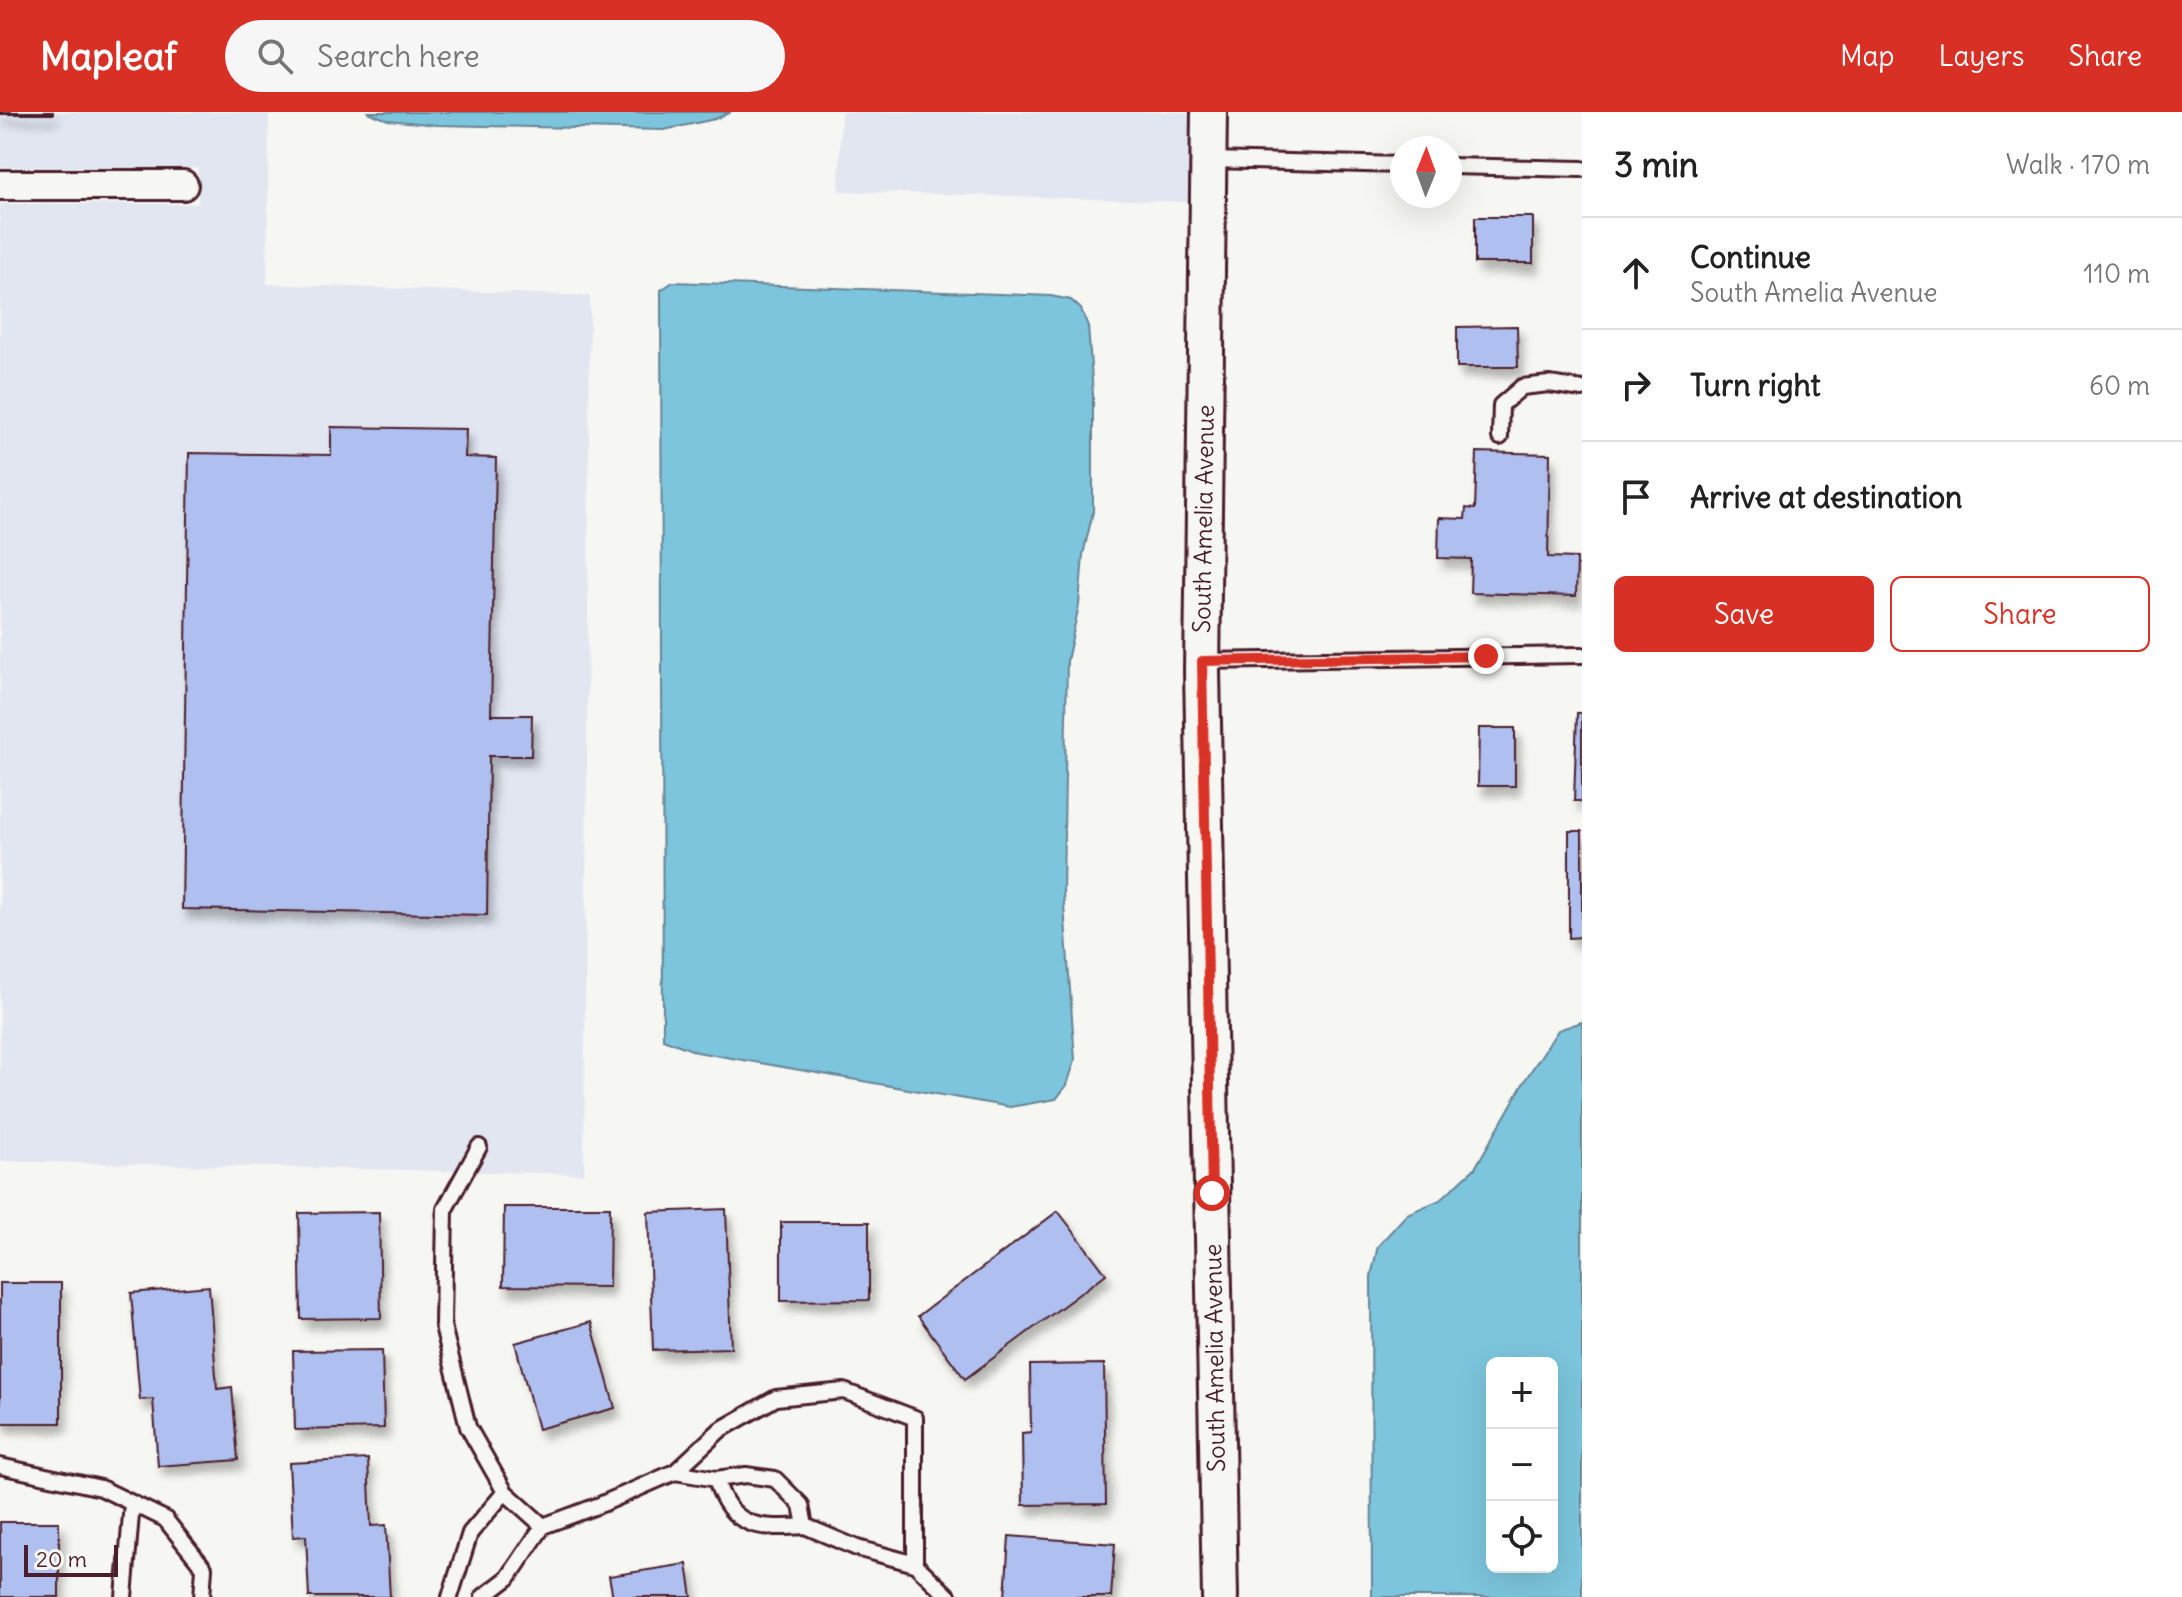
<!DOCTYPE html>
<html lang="en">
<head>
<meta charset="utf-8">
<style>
	:root { --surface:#fff; --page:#f6f6f6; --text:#222; --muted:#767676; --line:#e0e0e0; --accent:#d93025 }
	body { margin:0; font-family:Delius,sans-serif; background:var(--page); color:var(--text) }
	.controls { position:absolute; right:24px; bottom:24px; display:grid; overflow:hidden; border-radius:12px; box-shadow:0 8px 32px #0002 }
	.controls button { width:72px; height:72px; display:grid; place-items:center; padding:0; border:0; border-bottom:2px solid var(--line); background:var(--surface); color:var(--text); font:40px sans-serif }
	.compass { position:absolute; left:1390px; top:24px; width:72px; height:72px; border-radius:50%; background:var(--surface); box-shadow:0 8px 32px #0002; rotate:1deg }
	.scale { position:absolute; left:24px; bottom:20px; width:94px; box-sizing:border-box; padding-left:8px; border:4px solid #4a1f2b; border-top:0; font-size:22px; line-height:28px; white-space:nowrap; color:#4a1f2b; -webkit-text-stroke:6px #f6f6f2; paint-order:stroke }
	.stop { position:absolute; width:24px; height:24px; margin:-18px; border:6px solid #d93025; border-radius:50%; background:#fff }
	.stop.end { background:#d93025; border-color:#fff; box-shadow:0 2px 8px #0008 }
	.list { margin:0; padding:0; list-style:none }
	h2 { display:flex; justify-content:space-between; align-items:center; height:104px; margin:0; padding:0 32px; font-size:34px }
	h2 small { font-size:26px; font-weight:400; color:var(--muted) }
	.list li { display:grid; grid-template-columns:52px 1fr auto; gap:24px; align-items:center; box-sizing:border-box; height:112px; padding:0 32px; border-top:2px solid var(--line) }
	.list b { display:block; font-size:30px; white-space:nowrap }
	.list p { margin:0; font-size:26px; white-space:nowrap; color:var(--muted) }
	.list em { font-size:26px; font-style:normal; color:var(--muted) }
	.actions { display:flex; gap:16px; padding:24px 32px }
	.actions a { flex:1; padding:18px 0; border:2px solid var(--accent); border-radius:12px; text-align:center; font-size:28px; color:var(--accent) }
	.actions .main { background:var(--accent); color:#fff }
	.icon { flex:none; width:44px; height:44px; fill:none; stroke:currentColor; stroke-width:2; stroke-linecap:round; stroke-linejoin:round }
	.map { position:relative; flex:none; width:1582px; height:1485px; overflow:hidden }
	header { display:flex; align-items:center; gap:48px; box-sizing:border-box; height:112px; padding:0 40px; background:var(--accent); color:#fff }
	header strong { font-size:38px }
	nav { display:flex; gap:44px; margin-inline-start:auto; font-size:28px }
	.search { width:560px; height:72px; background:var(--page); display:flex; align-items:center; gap:20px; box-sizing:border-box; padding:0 28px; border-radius:44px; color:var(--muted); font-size:30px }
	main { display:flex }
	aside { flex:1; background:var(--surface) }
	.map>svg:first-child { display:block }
	.built { fill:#e1e6f1 }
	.water { fill:#7bc5dc; stroke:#678395; stroke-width:2; fill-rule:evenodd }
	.building { fill:#afc0f0; stroke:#4a1f2b; stroke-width:2; filter:url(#shadow) }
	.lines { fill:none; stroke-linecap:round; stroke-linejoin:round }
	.service-casing { stroke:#4a1f2b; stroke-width:20 }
	.minor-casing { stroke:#4a1f2b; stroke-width:34 }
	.tertiary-casing { stroke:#4a1f2b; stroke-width:40 }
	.service { stroke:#f6f6f2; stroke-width:14 }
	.minor { stroke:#f6f6f2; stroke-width:28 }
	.tertiary { stroke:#f6f6f2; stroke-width:34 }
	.route { stroke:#d93025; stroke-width:10 }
	.labels { text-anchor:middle; stroke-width:6; stroke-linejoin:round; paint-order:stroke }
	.street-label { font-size:24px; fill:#4a1f2b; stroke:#f6f6f2 }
</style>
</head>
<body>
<header>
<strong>Mapleaf</strong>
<div class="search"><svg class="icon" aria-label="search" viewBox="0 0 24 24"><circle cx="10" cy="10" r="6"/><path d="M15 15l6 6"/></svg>Search here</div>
<nav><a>Map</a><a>Layers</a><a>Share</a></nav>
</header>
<main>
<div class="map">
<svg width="1582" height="1485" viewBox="0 0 1582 1485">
	<defs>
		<filter id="shadow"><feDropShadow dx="5" dy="9" stdDeviation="4" flood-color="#0004"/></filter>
	</defs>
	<rect width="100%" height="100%" fill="#f6f6f2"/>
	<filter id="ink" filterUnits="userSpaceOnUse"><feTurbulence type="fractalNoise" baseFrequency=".0125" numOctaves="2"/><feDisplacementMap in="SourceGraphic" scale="16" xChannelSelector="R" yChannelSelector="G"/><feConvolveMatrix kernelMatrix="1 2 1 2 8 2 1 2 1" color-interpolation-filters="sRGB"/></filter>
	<g filter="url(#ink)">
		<path class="built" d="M0,0h269l-2,172 323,12 -6,878 -584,-13v-957h198v-36l-198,-1z
			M841,0h351v90l-353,-11z"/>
		<path class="water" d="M367,0h364l-16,7 -51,11 -227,-5 -49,-5z
			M673,170l378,14 20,4 10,9 7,17 5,68v118l-10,43 -4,50 -12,56 -4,230 12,169 -8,25 -11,14 -46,8 -313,-55 -34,-13 -2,-749z
			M1582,910v575h-210l-1,-321 7,-30 29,-32 33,-14 35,-32 52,-91 31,-47zM1552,1251v204h-60v-204z"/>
		<path class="building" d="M0,0h53v2h-53z
			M1475,105h58v46h-58z
			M1517,214l1,41h-61v-40z
			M331,315l135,2 -1,28 31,1 -5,257h41l-1,41h-42l-2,159 -305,-6 7,-456 142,2z
			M1477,340l73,2 -2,103 29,1 -1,38 -106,-3 1,-34 -33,-1 1,-40 26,1 1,-11 9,1z
			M1577,601h5v88h-8z
			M1479,616h36v58h-37z
			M1569,719h13v106l-13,1z
			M504,1095h106l-1,80 -106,-1z
			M726,1097l5,139 -78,2 -5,-138z
			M1058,1099l48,63 -141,105 -47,-63z
			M379,1100l2,106 -80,1 -2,-106z
			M781,1110h88v78l-88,1z
			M0,1171h61v140h-61z
			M209,1174l8,103 15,-2 6,73 -80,6 -5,-67 -13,1 -9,-107z
			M591,1210l24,86 -77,21 -23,-86z
			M382,1238l2,78 -89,2 -2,-79z
			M1104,1252l2,140 -83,1 -1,-72 9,-1 -1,-67z
			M368,1347l3,67 15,-1 4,72h-81l-3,-61 -13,1 -4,-74z
			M0,1410h59v75h-59z
			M1009,1424l106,8 -4,53h-106z
			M687,1452l5,33h-79l-4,-21z"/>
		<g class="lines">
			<defs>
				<path id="service" d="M1209,48l193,5
					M1450,54l132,3
					M1500,325l1,-32 21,-18 27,-3 33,5
					M1202,549l380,-6
					M479,1035l-34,62 -2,117 25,101 37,65 38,34
					M0,1354l101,22 64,31 39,49 -2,29
					M675,1360l41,7 30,-4 29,4 26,26 4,21 52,22 58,16
					M716,1367c14,50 44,50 89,47
					M124,1485l8,-94
					M450,1485l20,-64 35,-41
					M483,1485l25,-19 35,-52 59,-22 73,-32 45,-42 56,-32 68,-7 71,27v146l34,33"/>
				<path id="minor" d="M0,73h183"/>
				<path id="tertiary" d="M1209,0l-7,559 18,926"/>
			</defs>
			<use href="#service" class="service-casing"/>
			<use href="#minor" class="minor-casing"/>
			<use href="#tertiary" class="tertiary-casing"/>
			<use href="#service" class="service"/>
			<use href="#minor" class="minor"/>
			<use href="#tertiary" class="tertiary"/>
		</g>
	</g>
	<g class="lines" filter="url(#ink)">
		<path class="route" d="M1212,1081l-10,-532 284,-5"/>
	</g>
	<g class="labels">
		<g class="street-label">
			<text transform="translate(1204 407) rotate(-89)" y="8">South Amelia Avenue</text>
			<text transform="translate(1215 1246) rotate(-91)" y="8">South Amelia Avenue</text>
		</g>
	</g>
</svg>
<div class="controls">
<button>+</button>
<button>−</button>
<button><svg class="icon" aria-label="locate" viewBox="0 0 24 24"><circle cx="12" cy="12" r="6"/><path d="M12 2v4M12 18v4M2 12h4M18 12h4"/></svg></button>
</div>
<svg class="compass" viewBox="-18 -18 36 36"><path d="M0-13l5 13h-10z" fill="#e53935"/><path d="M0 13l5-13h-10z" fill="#767676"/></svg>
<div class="scale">20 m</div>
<div class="stop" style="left:1212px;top:1081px"></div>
<div class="stop end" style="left:1486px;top:544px"></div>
</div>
<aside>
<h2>3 min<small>Walk · 170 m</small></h2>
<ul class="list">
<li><svg class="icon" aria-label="ahead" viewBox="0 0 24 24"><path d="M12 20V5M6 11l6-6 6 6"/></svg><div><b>Continue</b><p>South Amelia Avenue</p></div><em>110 m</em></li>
<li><svg class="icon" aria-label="right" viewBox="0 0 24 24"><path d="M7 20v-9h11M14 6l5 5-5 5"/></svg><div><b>Turn right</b></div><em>60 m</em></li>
<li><svg class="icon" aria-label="arrive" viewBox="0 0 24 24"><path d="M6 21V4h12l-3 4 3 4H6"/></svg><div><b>Arrive at destination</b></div></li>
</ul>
<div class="actions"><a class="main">Save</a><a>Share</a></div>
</aside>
</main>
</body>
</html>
